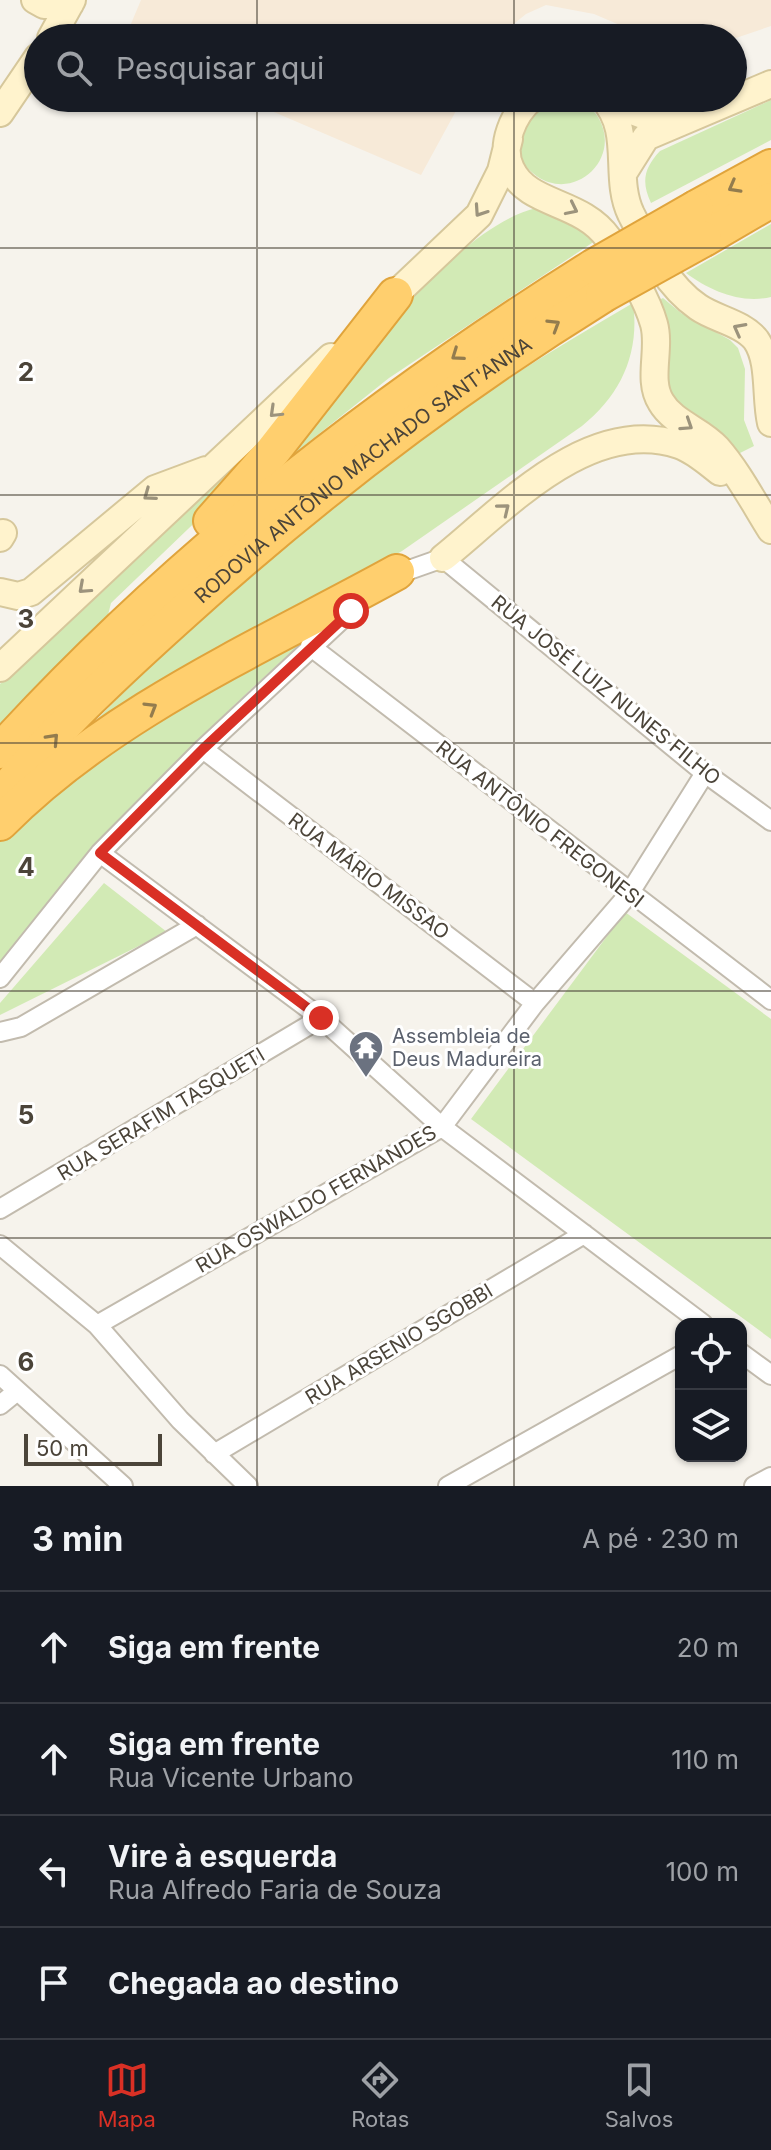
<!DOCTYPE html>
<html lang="pt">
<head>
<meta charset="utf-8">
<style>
	:root { --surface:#171b24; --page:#20242c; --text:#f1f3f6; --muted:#9ea1a6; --line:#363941; --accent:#d93025 }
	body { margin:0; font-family:Inter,sans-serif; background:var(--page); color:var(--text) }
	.controls { position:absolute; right:24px; bottom:24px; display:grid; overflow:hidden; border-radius:16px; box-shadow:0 2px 6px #0004 }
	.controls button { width:72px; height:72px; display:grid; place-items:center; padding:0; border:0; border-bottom:2px solid var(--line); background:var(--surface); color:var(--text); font:40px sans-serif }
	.scale { position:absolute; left:24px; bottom:20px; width:138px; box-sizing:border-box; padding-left:8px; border:4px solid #4b4439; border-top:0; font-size:22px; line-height:28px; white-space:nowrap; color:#4b4439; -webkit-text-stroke:6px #fff; paint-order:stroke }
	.stop { position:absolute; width:24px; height:24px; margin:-18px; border:6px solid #d93025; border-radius:50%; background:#fff }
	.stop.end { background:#d93025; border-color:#fff; box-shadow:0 2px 8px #0008 }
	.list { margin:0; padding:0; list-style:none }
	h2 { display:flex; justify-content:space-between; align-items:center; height:104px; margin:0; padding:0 32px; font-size:34px }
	h2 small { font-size:26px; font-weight:400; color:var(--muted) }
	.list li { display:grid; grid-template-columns:52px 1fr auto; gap:24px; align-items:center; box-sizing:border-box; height:112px; padding:0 32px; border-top:2px solid var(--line) }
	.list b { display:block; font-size:30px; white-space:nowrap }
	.list p { margin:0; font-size:26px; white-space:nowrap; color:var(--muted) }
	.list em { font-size:26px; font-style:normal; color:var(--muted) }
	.icon { flex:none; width:44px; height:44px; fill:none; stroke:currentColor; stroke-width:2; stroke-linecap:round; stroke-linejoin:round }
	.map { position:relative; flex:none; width:771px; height:1486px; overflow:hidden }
	.search { position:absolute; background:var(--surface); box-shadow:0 2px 6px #0004; left:24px; right:24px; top:24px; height:88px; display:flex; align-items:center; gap:20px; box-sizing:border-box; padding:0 28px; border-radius:44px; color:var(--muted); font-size:30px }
	.sheet { height:552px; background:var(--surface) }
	nav { display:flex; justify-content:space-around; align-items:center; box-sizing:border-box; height:112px; border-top:2px solid var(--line); background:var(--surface); font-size:22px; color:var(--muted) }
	nav a { display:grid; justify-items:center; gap:4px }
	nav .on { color:var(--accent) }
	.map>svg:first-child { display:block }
	.commercial { fill:#f7ead8 }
	.green { fill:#d2eab5 }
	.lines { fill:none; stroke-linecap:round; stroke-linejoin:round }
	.minor-casing { stroke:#c2bbae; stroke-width:22 }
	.secondary-casing { stroke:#d6c79b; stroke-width:30 }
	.motorway-casing { stroke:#e0a43c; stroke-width:38 }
	.minor { stroke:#fff; stroke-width:18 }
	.secondary { stroke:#fff3cd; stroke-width:26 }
	.motorway { stroke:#ffcf6e; stroke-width:34 }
	.motorway-bridge-casing { stroke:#e0a43c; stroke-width:38; stroke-linecap:butt }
	.motorway-bridge { stroke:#ffcf6e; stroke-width:34 }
	.oneway { stroke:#937c4e }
	.oneway2 { stroke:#9c937c }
	.route { stroke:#d93025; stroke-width:10 }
	.grid { fill:none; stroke:#4b4439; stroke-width:2; stroke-opacity:0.55 }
	.labels { text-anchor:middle; stroke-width:6; stroke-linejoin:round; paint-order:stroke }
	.street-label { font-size:20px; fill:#4b4439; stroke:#fff }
	.worship-label { font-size:20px; fill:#5b616d; stroke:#fff; text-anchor:start }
	.grid-label { font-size:26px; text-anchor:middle; font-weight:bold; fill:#4b4439; stroke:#fff; stroke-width:6; stroke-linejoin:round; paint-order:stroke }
</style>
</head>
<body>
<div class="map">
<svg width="771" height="1486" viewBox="0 0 771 1486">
	<rect width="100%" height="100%" fill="#f6f3ec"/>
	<path class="commercial" d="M141,0h630v26l-38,13 -83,-1 -56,-24 -48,-9 -20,9 -30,24h-371z
		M241,98h222l-42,77z"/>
	<path class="green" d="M544,98c9,0 21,-2 31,0 9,2 18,11 23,19 30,50 -46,104 -83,33l20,-47z
		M771,100v40l-120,63c-10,-21 -7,-35 9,-52z
		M537,208l64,29 -212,141 -94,75 -12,-1c56,-67 170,-226 254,-244z
		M771,224v73c-30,7 -61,-6 -85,-24z
		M663,298l18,15 49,27 8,8 7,21 -1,51 10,26 -18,9 -69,-60 -14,-92z
		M633,303c7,50 -12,92 -51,123l-180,125 -324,188c99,-103 219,-213 335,-296 70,-51 145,-96 220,-140z
		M304,388l-91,117 -102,98 -3,12 -108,110v-41z
		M317,630c-121,104 -217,209 -317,332v-128l99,-83z
		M104,883l63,49 -167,83v-12z
		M625,912l146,107v320l-300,-220z"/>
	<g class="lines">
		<defs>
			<path id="minor" d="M392,576l51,-18 262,215 66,48
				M310,646l461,354
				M203,749l332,254
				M100,853l221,165 121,109 261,197
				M0,978l100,-125 103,-104 151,-141
				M0,1032l21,-5 176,-102
				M0,1209l321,-191
				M0,1245l97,80 83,95 68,66
				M97,1325l345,-198 93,-124 94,-109 76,-121
				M741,1353l30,22
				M0,1375l123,111
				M0,1405l16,-13
				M214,1454l370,-220
				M448,1486l233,-131
				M754,1486l17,-9"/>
			<path id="secondary" d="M35,0l9,5 26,-1
				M51,38l21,-38
				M532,98c-18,15 -33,47 -21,71 17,37 70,31 97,69 16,25 38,57 46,86 7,25 -7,56 7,78 12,21 40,28 56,46 21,24 37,55 54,82
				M603,98c31,34 10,78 28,116 17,33 36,72 67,93 17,12 45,16 58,33 15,22 9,57 15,83
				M606,101l37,14 47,-6
				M0,113l38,-56
				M624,172l22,-35 125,-53
				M382,307l97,-92 22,-44 8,-32
				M0,538l3,-5
				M443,558c62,-50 147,-143 236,-113 15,5 28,17 41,27
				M0,592l18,4 13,-4 124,-103 51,-19
				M0,668l331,-311"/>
			<g id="motorway">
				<path d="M696,208l75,-41"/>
				<path d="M704,239l67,-39"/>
				<path d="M211,521l62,-70 122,-156"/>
				<path d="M0,751c173,-190 376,-348 593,-484"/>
				<path id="s1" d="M0,797c56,-69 122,-130 188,-189 131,-118 265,-220 415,-313"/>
				<path d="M0,823c110,-111 261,-176 397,-251"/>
			</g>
		</defs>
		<use href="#minor" class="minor-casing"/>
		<use href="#secondary" class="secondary-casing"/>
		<use href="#motorway" class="motorway-casing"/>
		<use href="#minor" class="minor"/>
		<use href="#secondary" class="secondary"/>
		<use href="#motorway" class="motorway"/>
		<defs>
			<path id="motorway-bridge" d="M593,267l103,-59
				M603,295l101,-56"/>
		</defs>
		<use href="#motorway-bridge" class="motorway-bridge-casing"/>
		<use href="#motorway-bridge" class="motorway-bridge"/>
	</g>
	<defs><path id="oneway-chevron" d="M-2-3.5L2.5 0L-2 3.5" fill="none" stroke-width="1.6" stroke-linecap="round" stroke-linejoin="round" transform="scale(2)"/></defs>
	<g class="oneway">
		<use href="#oneway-chevron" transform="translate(734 187) rotate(151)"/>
		<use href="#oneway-chevron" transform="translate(554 325) rotate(-32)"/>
		<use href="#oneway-chevron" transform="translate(457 355) rotate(145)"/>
		<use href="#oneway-chevron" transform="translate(151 708) rotate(-31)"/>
		<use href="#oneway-chevron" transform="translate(53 739) rotate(-47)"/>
	</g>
	<g class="oneway2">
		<use href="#oneway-chevron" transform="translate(572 209) rotate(26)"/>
		<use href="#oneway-chevron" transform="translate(480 211) rotate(124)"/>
		<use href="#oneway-chevron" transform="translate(739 329) rotate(-152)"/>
		<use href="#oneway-chevron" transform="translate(275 412) rotate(136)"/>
		<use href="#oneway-chevron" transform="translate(687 425) rotate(33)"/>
		<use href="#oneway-chevron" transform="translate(149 495) rotate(144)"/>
		<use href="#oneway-chevron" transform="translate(504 509) rotate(-39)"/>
		<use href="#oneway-chevron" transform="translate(84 588) rotate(138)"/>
	</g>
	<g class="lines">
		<path class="route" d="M321,1018l-221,-165 103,-104 148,-138"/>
	</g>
	<path class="grid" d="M257,0v38M514,0v38M257,98v1388M514,98v1388M0,248h771M0,495h771M0,743h771M0,991h771M0,1238h771"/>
	<defs>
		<symbol id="temple-pin" viewBox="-11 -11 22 30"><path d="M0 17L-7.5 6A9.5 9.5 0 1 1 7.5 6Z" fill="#6b7280" stroke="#fff"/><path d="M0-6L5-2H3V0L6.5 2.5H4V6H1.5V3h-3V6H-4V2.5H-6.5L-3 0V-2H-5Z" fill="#fff"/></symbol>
	</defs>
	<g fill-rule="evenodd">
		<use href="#temple-pin" x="346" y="1028" width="40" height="54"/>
	</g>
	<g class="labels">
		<g class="street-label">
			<text dy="7" stroke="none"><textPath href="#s1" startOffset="490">RODOVIA ANTÔNIO MACHADO SANT'ANNA</textPath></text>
			<text transform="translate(606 690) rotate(39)" y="7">RUA JOSÉ LUIZ NUNES FILHO</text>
			<text transform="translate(540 824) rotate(38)" y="7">RUA ANTÔNIO FREGONESI</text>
			<text transform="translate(369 876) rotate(37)" y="7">RUA MÁRIO MISSAO</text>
			<text transform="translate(161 1114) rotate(-31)" y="7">RUA SERAFIM TASQUETI</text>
			<text transform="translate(316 1199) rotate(-30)" y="7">RUA OSWALDO FERNANDES</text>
			<text transform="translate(399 1344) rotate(-31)" y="7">RUA ARSENIO SGOBBI</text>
		</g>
		<g class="worship-label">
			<text x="392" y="1043">Assembleia de<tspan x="392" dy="23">Deus Madureira</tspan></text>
		</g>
	</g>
	<g class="grid-label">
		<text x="26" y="381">2</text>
		<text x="26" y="628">3</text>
		<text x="26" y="876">4</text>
		<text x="26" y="1124">5</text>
		<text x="26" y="1371">6</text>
	</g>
</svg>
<div class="controls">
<button><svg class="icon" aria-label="locate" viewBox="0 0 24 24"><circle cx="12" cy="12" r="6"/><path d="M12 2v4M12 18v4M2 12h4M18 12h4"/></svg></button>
<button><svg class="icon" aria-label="layers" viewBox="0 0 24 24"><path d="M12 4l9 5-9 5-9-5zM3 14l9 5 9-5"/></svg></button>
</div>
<div class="scale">50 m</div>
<div class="stop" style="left:351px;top:611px"></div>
<div class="stop end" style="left:321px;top:1018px"></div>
<div class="search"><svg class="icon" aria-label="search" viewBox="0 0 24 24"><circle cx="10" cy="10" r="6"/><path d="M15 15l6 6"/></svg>Pesquisar aqui</div>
</div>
<section class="sheet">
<h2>3 min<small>A pé · 230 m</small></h2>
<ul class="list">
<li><svg class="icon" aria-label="ahead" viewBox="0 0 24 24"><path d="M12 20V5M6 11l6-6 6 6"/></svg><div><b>Siga em frente</b></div><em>20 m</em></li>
<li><svg class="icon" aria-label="ahead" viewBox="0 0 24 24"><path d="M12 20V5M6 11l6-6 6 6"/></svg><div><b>Siga em frente</b><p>Rua Vicente Urbano</p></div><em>110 m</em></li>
<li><svg class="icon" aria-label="left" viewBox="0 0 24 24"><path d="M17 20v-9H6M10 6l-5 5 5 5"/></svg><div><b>Vire à esquerda</b><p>Rua Alfredo Faria de Souza</p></div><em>100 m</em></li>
<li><svg class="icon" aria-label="arrive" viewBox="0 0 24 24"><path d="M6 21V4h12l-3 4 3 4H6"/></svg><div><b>Chegada ao destino</b></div></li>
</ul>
</section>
<nav>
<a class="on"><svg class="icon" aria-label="map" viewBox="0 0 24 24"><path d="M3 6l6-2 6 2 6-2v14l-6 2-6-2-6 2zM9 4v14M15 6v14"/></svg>Mapa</a>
<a><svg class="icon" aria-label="directions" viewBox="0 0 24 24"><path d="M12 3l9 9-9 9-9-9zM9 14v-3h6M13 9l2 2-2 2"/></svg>Rotas</a>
<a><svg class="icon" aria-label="saved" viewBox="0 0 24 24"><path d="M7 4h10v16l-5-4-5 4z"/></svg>Salvos</a>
</nav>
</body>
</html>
